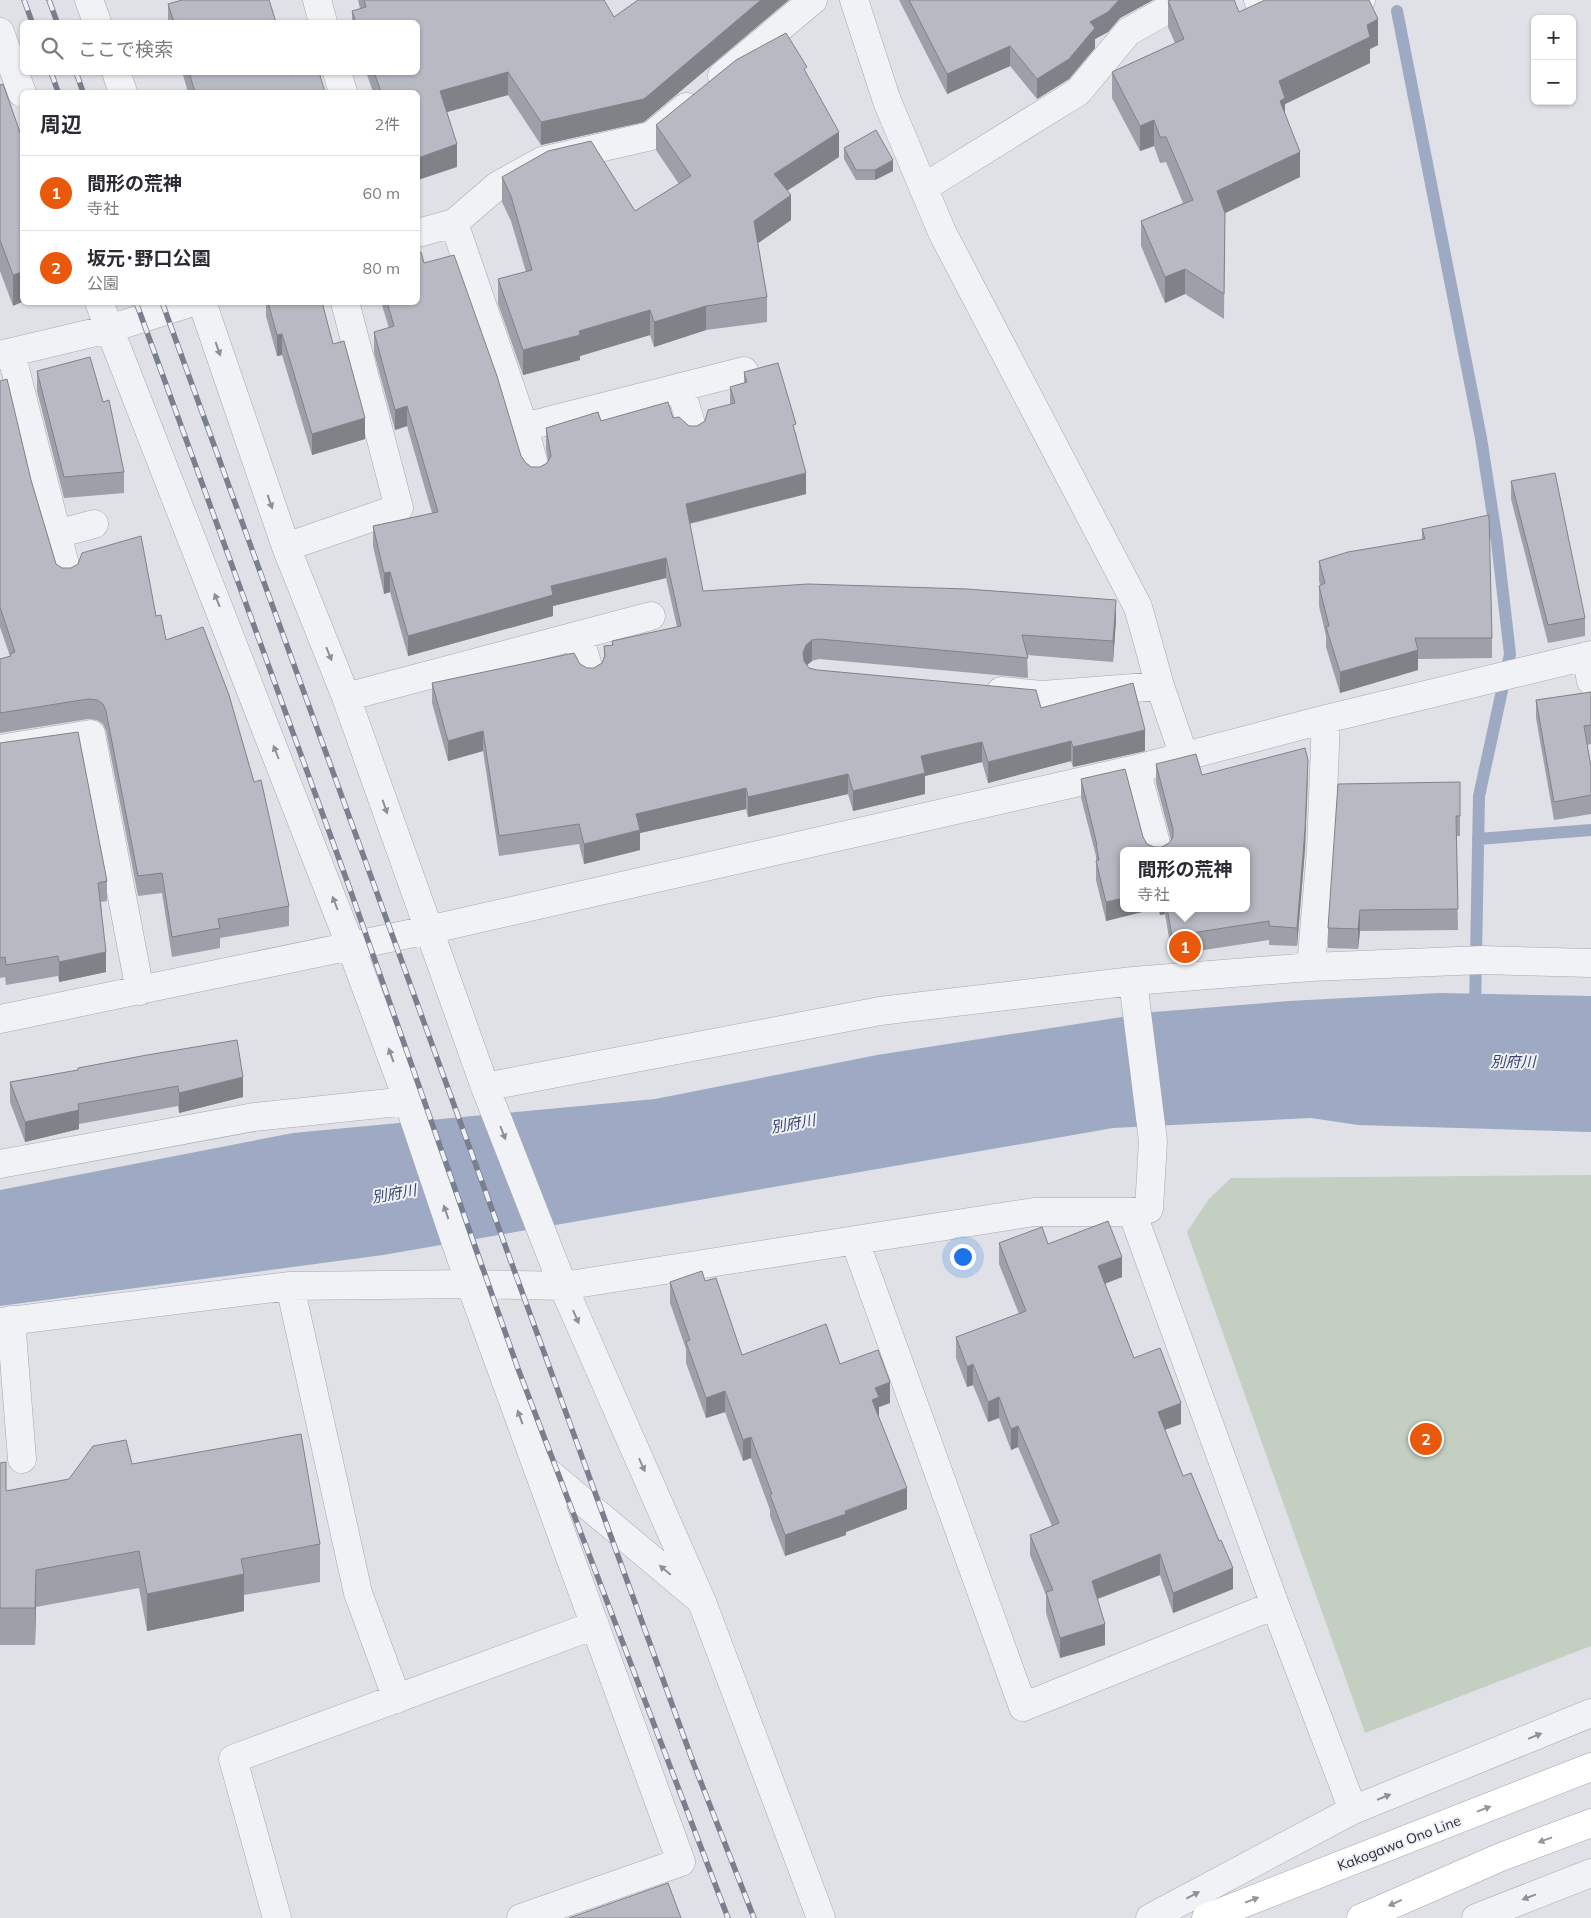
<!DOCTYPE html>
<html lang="ja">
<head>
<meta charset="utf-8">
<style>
	:root { --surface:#fff; --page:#f2f2f3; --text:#2b2b33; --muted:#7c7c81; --line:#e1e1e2; --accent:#ea580c }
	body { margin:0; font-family:Mulish,"Noto Sans JP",sans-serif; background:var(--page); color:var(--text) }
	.controls { position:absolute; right:15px; top:15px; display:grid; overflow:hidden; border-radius:8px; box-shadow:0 1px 4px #0004 }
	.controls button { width:45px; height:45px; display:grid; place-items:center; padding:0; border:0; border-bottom:1px solid var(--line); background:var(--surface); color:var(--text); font:25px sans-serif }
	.you { position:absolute; left:962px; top:1256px; width:18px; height:18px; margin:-12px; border:4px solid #fff; border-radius:50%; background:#1a73e8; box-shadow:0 0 0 8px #1a73e833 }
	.badge { display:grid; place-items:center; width:32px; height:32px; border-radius:50%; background:var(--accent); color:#fff; font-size:16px; font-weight:700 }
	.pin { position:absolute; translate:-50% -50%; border:2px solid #fff; box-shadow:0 1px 5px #0006 }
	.popup { position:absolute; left:1120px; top:847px; width:130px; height:65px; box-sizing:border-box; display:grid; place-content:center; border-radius:8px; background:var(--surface); filter:drop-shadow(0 1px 4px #0005); font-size:16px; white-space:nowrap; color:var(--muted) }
	.popup b { font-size:19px; color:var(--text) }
	.popup::after { content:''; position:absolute; left:50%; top:100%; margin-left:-10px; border:10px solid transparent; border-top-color:var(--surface) }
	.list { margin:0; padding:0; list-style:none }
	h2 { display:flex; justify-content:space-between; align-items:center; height:65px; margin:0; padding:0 20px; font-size:21px }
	h2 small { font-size:16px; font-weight:400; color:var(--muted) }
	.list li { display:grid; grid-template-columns:32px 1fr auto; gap:15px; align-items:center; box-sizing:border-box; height:75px; padding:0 20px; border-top:1px solid var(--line) }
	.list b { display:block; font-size:19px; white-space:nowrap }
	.list p { margin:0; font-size:16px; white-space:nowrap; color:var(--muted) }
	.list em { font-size:16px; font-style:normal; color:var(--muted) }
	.icon { flex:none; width:28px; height:28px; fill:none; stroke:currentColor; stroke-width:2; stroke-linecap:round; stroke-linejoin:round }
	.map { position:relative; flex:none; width:1591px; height:1918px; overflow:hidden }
	.search { position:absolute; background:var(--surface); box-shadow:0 1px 4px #0004; left:20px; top:20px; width:400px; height:55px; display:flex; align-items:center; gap:12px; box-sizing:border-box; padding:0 18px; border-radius:8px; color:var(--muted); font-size:19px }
	.panel { position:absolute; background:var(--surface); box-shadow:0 1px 4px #0004; left:20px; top:90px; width:400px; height:215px; border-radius:8px }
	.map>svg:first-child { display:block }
	.green { fill:#c3d0c1 }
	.water { fill:#9eaac3 }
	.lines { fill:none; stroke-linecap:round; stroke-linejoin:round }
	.stream { stroke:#9eaac3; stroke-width:12 }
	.minor-casing { stroke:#a5a8b0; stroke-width:29 }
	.tertiary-casing { stroke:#a5a8b0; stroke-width:29 }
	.primary-casing { stroke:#a0a4b1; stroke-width:29 }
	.minor { stroke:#f1f2f6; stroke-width:28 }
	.tertiary { stroke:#f1f2f6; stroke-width:28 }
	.primary { stroke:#fff; stroke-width:28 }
	.rail-casing { stroke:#7a7f8f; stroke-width:5.5 }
	.rail { stroke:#eef0f5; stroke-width:4; stroke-dasharray:11; stroke-linecap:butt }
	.wall { fill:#9da0a8; fill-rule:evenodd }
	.shaded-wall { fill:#808288 }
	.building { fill:#b7bac3; stroke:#808288 }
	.oneway { fill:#8e9099 }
	.oneway2 { fill:#94969e }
	.labels { text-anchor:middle; stroke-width:4; stroke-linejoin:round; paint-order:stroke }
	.street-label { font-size:14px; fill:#2a2e3c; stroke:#eef0f5 }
	.water-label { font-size:15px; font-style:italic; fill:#38476c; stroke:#eef0f5 }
</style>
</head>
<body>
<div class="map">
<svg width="1591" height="1918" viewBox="0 0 1591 1918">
	<rect width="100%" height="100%" fill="#dfe1e7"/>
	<path class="green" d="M1591,1175v471l-226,87 -178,-501 21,-32 23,-22z"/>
	<path class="water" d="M1440,993l151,3v136l-233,-7 -47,-7 -198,10 -730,127 -383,51v-116l293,-57 362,-34 222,-44 277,-43 135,-11z"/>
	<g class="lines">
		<path class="stream" d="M1397,11l84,427 16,104 13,112 -31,142 -4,214
			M1478,839l113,-9"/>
		<defs>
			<path id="minor" d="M89,0l8,22
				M854,0l33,101 55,131 196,375 22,79 24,70
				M1258,0l17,6 86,-6
				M0,32l22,61
				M116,72l7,20
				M722,76l91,-76
				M923,188l155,-96 50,-60 56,-32
				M454,223l70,204 220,-56
				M418,233l36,-10 43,-37 45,-25 109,-25 35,-29
				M99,302l252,645 57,154 53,157 220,604 -160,56
				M202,302l84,245 60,150 139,390 78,199 139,316
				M11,353l56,220
				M0,355l109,-26 84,-27
				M680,387l13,44
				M524,427l12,45
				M57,534l37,-10
				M286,547l113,-39 -54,-206
				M579,636l11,37
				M1586,656l5,25
				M1001,691l41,4 118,-9
				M346,697l305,-81
				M0,749l91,-15 49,257
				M1136,769l22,82
				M1311,967l10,-117 5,-131
				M0,1019l428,-89 708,-161 190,-50 265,-64
				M485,1087l395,-76 253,-30 178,-14 171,-7 109,3
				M0,1164l254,-47 154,-16
				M1132,1212l17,-3 4,-68 -20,-160
				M855,1241l168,466 252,-102
				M290,1286l68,307 39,106
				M11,1320l11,139
				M0,1322l290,-36 181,-2 92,2 471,-74h98l143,393 78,205
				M537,1463l161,135
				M277,1918l-44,-159 362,-134
				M1150,1918l203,-108 238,-97
				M1476,1918l115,-45"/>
			<path id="tertiary" d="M317,0l6,22
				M337,72l6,20
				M702,1602l119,316"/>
			<path id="primary" d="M1206,1918l385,-151
				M1361,1918l140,-61 90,-34"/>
		</defs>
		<use href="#minor" class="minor-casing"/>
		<use href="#tertiary" class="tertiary-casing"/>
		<use href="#primary" class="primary-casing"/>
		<use href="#minor" class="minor"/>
		<use href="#tertiary" class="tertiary"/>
		<use href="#primary" class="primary"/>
		<defs>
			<path id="rail" d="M24,0l8,22
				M49,0l8,22
				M51,72l7,20
				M76,72l7,20
				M136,302l215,590 166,474 211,552
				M162,302l531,1460 61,156"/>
		</defs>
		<use href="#rail" class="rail-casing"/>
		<use href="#rail" class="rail"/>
	</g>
	<path class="wall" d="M358,0h246l40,122 -103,23 -33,-50 -61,17 10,55 -39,-75h-45l-7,-20h52v-50h-66v-11l8,-2z
		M899,0h254l-33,18 -12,14 -13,7v9l-26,31 -32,20 -27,-33 -63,28z
		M1168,1l71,11 139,33 -8,4v14l-85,41v10l15,63 -75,36 -1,106 -39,-25 -20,9 -24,-57v-25l42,-18 -17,-41 -6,1 -6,-17 -14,5 -28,-53v-26l63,-29 -7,-16z
		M168,4l108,18h-108z
		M182,72h109v3l34,17h-137z
		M807,74l32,83 -52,34 4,29 -33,23 9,54v25l-61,8 -52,17 -4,-12 -70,21v4l-57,15 -25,-71v-25l28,-7 -15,-51 -9,-19v-25l133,34 44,-27 -23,-34v-25z
		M0,85l22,53 -9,168 -13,-35z
		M844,148l49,23 -18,9h-19l-12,-21z
		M424,263l97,193 4,6 6,5h9l7,-4 1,-2 -2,-12v-21l55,-7 72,-3 16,8h8l33,-22v-17l14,-4v-11l52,61 10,61 -116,30 13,67 413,29 -3,42 -86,-7 1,23 -209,-19 -7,2 -5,4 2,3 8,2 224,38 104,43 -72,16 -2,-6 -83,22 -6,-21 -57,14v18l-72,17 -5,-17 -100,23 -2,-8 -106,24v17l-56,14 -5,-20 -80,12 -16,-105 -35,10 -16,-58v-20l148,-19 7,4h7l8,-5 2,-6v-11l8,-1v-4l65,-14 -11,-49 -113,28v10l-145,40 -18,-64 -6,2 -11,-48v-20l59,-13 -25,-87 -12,4 -21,-77v-21l15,-4 -8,-26h37z
		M266,302h56l11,42 32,95 -53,16 -30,-100 -5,1 -11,-40z
		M37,371l87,101v21l-60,5 -27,-107z
		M0,381l31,99 25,84 6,4 94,48 10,24 123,266v20l-69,12v10l-48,9 -10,-64 -24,3 -32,-165 -3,-7 -6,-4 -9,-1 -88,14v-74l10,-3 -10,-29z
		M1511,481l74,137v18l-37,7 -37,-144z
		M1422,529l70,109v20l-74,1v11l-78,23 -14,-46v-11l-7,-30v-20l1,-1 -1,-4v-20l103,-21z
		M1591,692v52l-4,1 4,22v47l-37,6 -18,-102v-18z
		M0,743l107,138v20l-6,1 5,70 -47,10 -1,-6 -52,9 -1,-8 -5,1z
		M1156,764l46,11 106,4 -3,70 -8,97 -28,-1v-5l-97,15 -7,-41 -5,1 -2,-7 -52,13 -10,-41v-24l-15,-58v-19l62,58 4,7 7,3h8l7,-4 2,-3 -15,-57zM1124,851l122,57h-122z
		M1460,782v54h-4l2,94 -98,1 -2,18 -30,-1v-20z
		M78,1070l165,27 -64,16 -1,-7 -99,18v5l-54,13 -15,-40v-20z
		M999,1243l49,1 74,33 -17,7 29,74 47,66 -16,6 18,46 50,113 -60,24 -13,-38 -63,24 8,46 -45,13 -14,-45v-18l-16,-40v-20l22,-9 -34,-79 -7,3 -12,-32 -11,4 -15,-37 -6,2 -11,-29v-21l63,-23 -20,-50z
		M705,1281l37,74 98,9 50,39 -11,4v11l28,91 -61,23v3l-61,21 -15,-40v-6l-19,-52 -8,3 -18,-49 -19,6 -20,-55v-14l-16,-46v-21z
		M0,1463l6,28 63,-12 63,-15 188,80v38l-76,13v16l-97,20 -8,-43 -103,19 -1,38h-35z"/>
	<path class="shaded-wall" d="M761,0h28l-145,122 -103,23v-23z
		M1119,0h34l-33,18 -12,14 -13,7v9l-26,31 -32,20v-20l53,-57z
		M1378,19v26l-8,4v14l-85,41v20l-5,2 -1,-45 88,-56z
		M1010,46v20l-63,28v-20z
		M508,72v23l-68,19v-23z
		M1154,120v26l-14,5v-25z
		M839,132v25l-65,42v-25z
		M457,144v23l-39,13v-22z
		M1300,152v25l-83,40v-26z
		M893,160v11l-18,9v-10z
		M791,195v25l-37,26v-25z
		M1185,269v25l-20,9v-26z
		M22,272v30l-9,4v-31z
		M706,306v24l-52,17v-25z
		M650,310v25l-70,21v4l-57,15v-25l56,-19z
		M282,334v21l-5,1v-21z
		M407,406v20l-12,4v-20z
		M365,418v21l-53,16v-21z
		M806,473v21l-120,30v-20z
		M666,558v20l-113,28v10l-145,40v-20l143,-50z
		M390,572v20l-6,2v-21z
		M1116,600v20l-3,42v-21z
		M812,640v21l-6,5 -3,7v-20l3,-8z
		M1418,650v20l-78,23v-21z
		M1145,730v21l-72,16v-20z
		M483,731v20l-35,10v-20z
		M1071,741v20l-83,22v-21z
		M982,742v20l-57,14v18l-72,17v-20l68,-35z
		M1308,760l-3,89 -8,97v-18z
		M848,774v20l-100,23v-20z
		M746,788v21l-106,24v17l-56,14v-20l52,-30z
		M1124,898v10h34l-52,13v-19z
		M1160,908h5v6l-5,1z
		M1360,910v21l-2,18v-20z
		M106,952v20l-47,10v-20z
		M243,1077v20l-64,16v-20z
		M79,1110v19l-54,13v-20z
		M1122,1257v20l-24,9v-20z
		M973,1364v21l-6,2v-20z
		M890,1382v21l-11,4v11l-7,-18 3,-12z
		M725,1391v21l-19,6v-20z
		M999,1397v21l-11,4v-20z
		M1181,1403v21l-23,8v-20z
		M1018,1426v21l-7,3v-21z
		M751,1437v21l-8,3v-21z
		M907,1488v21l-61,23v3l-61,21v-21z
		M1160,1554v21l-68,26v-20z
		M1233,1568v21l-60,24v-20z
		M36,1570v37l-1,38v-37z
		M244,1574v37l-97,20v-37z
		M1105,1624v21l-45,13v-20z"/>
	<path class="building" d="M182,0h87l7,22h-102l-6,-18z
		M364,0h240l10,17 24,-17h123l-117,99 -103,23 -33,-50 -68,19 17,53 -39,14v-66h-37l-7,-20h44v-50h-62l-4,-11 14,-4z
		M909,0h210l-11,12 -18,10 5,6 -26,31 -32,20 -27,-33 -63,28z
		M1171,0h63l5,12 26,-12h104l9,19 -11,6 3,12 -91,44 6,17 -5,3 20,51 -83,39 8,22 -1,81 -39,-25 -20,8 -24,-56 52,-21 -27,-63h-6l-6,-17 -14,6 -28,-54 72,-33 -16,-38z
		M786,33l21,34 -3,2 35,63 -65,42 17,21 -37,26 13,76 -61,9 -52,16 -4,-12 -71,21 1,4 -57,15 -25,-71 34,-9 -21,-74 -9,-19 46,-26 43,-10 44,70 56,-35 -35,-51 80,-65z
		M189,72h102v3l11,-3h17l6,20h-130z
		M3,84l19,54v134l-9,3 -13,-35v-155z
		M876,130l17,30 -18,10h-19l-12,-22z
		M421,252l3,11 30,-8 43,121 24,80 4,6 6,5h9l7,-4 4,-7 -5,-28 52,-16 3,9 67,-19 5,16 6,-1 10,9h8l8,-5 3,-11 27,-7 -5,-16 17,-5 -3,-10 34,-9 18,61 -3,1 13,48 -120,31 17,87 105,-7 159,5 149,11 -3,41 -91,-6 6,23 -209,-19 -7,1 -6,5 -3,8 1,8 5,7 8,2 219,20 5,18 92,-25 12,47 -72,17 -2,-6 -83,21 -6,-20 -61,14 4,17 -72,18 -5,-17 -100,23 -2,-9 -110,26 4,16 -56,14 -5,-20 -80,12 -16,-105 -35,10 -16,-58 142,-30 6,11 7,4h7l8,-5 3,-7 -1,-10 9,-1 -1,-4 69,-15 -15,-68 -115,28 2,9 -145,41 -18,-64 -6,1 -11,-47 65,-14 -31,-106 -12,4 -21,-78 20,-6 -7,-24h31v-49z
		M268,302h54l11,42 11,-3 21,77 -53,16 -30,-100 -5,1z
		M90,357l13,45 6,-2 15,72 -60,5 -27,-106z
		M7,379l24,101 25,84 6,4h9l7,-4 4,-11 59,-17 15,80 5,-1 5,25 37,-13 26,68 25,87 7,-2 28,126 -71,13 2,9 -48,9 -10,-64 -24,3 -32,-165 -3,-7 -6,-4 -9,-1 -88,14v-54l11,-3 -1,-2 5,-2 -15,-45v-226z
		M1555,473l30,145 -37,7 -37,-144z
		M1489,515l3,123h-77l3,12 -78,22 -14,-45 3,-1 -10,-40 6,-3 -6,-22 29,-9 77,-13 -3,-10z
		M1591,692v33l-7,1 7,41v28l-37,7 -18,-102z
		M78,732l29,149 -9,2 8,69 -47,10 -1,-6 -52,9 -1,-8 -5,1v-215z
		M1305,748l3,12 -3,70 -8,98 -28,-2v-5l-97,15 -5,-28h79v-57h-122v47l-18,4 -10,-41 3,-1 -3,-15h1l-16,-66 44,-10 18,68 4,7 7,3h8l7,-4 4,-6v-8l-17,-65 40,-10 6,21z
		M1460,782v34h-4l2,93 -98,1 -2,19 -30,-1 10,-144z
		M237,1040l6,37 -64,16 -1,-7 -100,18 1,6 -54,12 -15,-40 68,-12v-2l69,-13z
		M1108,1221l14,36 -24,9 36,92 26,-10 21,55 -23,9 25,64 8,-3 28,68 2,-1 12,28 -60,25 -13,-39 -68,27 13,43 -45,14 -14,-46 7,-2 -23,-55 29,-12 -41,-97 -7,3 -12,-32 -11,5 -15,-38 -6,3 -11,-30 70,-26 -27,-68 43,-16 6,17z
		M702,1271l3,10 11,-3 26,77 84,-31 14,40 38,-14 12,32 -15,6 4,9 -7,3 35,88 -62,23 1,3 -61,21 -15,-40 2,-1 -21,-57 -8,3 -18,-49 -19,7 -20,-56 4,-2 -20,-58z
		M301,1434l19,110 -79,15 3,15 -97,20 -8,-43 -103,19 -1,38h-35v-145l6,-1v29l63,-12 24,-33 33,-6 6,24z
		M668,1883l13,35h-112z"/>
	<defs><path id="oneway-solid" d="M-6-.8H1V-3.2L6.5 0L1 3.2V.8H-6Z" transform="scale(1.25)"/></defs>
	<g class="oneway">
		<use href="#oneway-solid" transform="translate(218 349) rotate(71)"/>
		<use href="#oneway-solid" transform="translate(270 502) rotate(71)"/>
		<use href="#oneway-solid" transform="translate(217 600) rotate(-112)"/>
		<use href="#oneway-solid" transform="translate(329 654) rotate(68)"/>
		<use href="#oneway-solid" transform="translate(276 752) rotate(-111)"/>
		<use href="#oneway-solid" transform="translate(385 807) rotate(71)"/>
		<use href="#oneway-solid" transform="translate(335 903) rotate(-111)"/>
		<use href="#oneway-solid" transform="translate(391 1055) rotate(-110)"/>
		<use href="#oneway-solid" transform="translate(503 1133) rotate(69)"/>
		<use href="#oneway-solid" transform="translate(446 1212) rotate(-109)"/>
		<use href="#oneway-solid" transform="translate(576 1317) rotate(66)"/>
		<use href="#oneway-solid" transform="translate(520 1417) rotate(-110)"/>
		<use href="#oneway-solid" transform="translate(642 1465) rotate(66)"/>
		<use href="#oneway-solid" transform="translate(665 1570) rotate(-140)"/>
		<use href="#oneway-solid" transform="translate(1535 1736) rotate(-22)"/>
		<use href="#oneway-solid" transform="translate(1384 1797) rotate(-22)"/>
		<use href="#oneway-solid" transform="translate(1193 1895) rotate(-28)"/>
		<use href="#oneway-solid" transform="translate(1529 1897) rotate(159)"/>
	</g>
	<g class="oneway2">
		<use href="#oneway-solid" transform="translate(1484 1809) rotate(-21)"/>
		<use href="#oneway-solid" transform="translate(1545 1840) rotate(160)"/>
		<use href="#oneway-solid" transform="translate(1252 1900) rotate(-21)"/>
		<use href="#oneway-solid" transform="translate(1395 1903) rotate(156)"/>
	</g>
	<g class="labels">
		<g class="street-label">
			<text transform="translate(1399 1843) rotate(-21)" y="5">Kakogawa Ono Line</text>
		</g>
		<g class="water-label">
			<text x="1513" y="1067">別府川</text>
			<text transform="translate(793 1124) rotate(-10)" y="5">別府川</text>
			<text transform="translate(394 1194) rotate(-10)" y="5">別府川</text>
		</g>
	</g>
</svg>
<div class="controls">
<button>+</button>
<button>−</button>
</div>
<div class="you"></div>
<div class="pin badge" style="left:1185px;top:947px">1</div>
<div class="popup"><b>間形の荒神</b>寺社</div>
<div class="pin badge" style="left:1426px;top:1439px">2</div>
<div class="search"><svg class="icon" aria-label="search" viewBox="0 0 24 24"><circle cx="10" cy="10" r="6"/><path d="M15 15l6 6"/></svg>ここで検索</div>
<section class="panel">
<h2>周辺<small>2件</small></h2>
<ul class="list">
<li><span class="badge">1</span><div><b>間形の荒神</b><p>寺社</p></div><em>60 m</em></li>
<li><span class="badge">2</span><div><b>坂元･野口公園</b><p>公園</p></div><em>80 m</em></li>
</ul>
</section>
</div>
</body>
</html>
